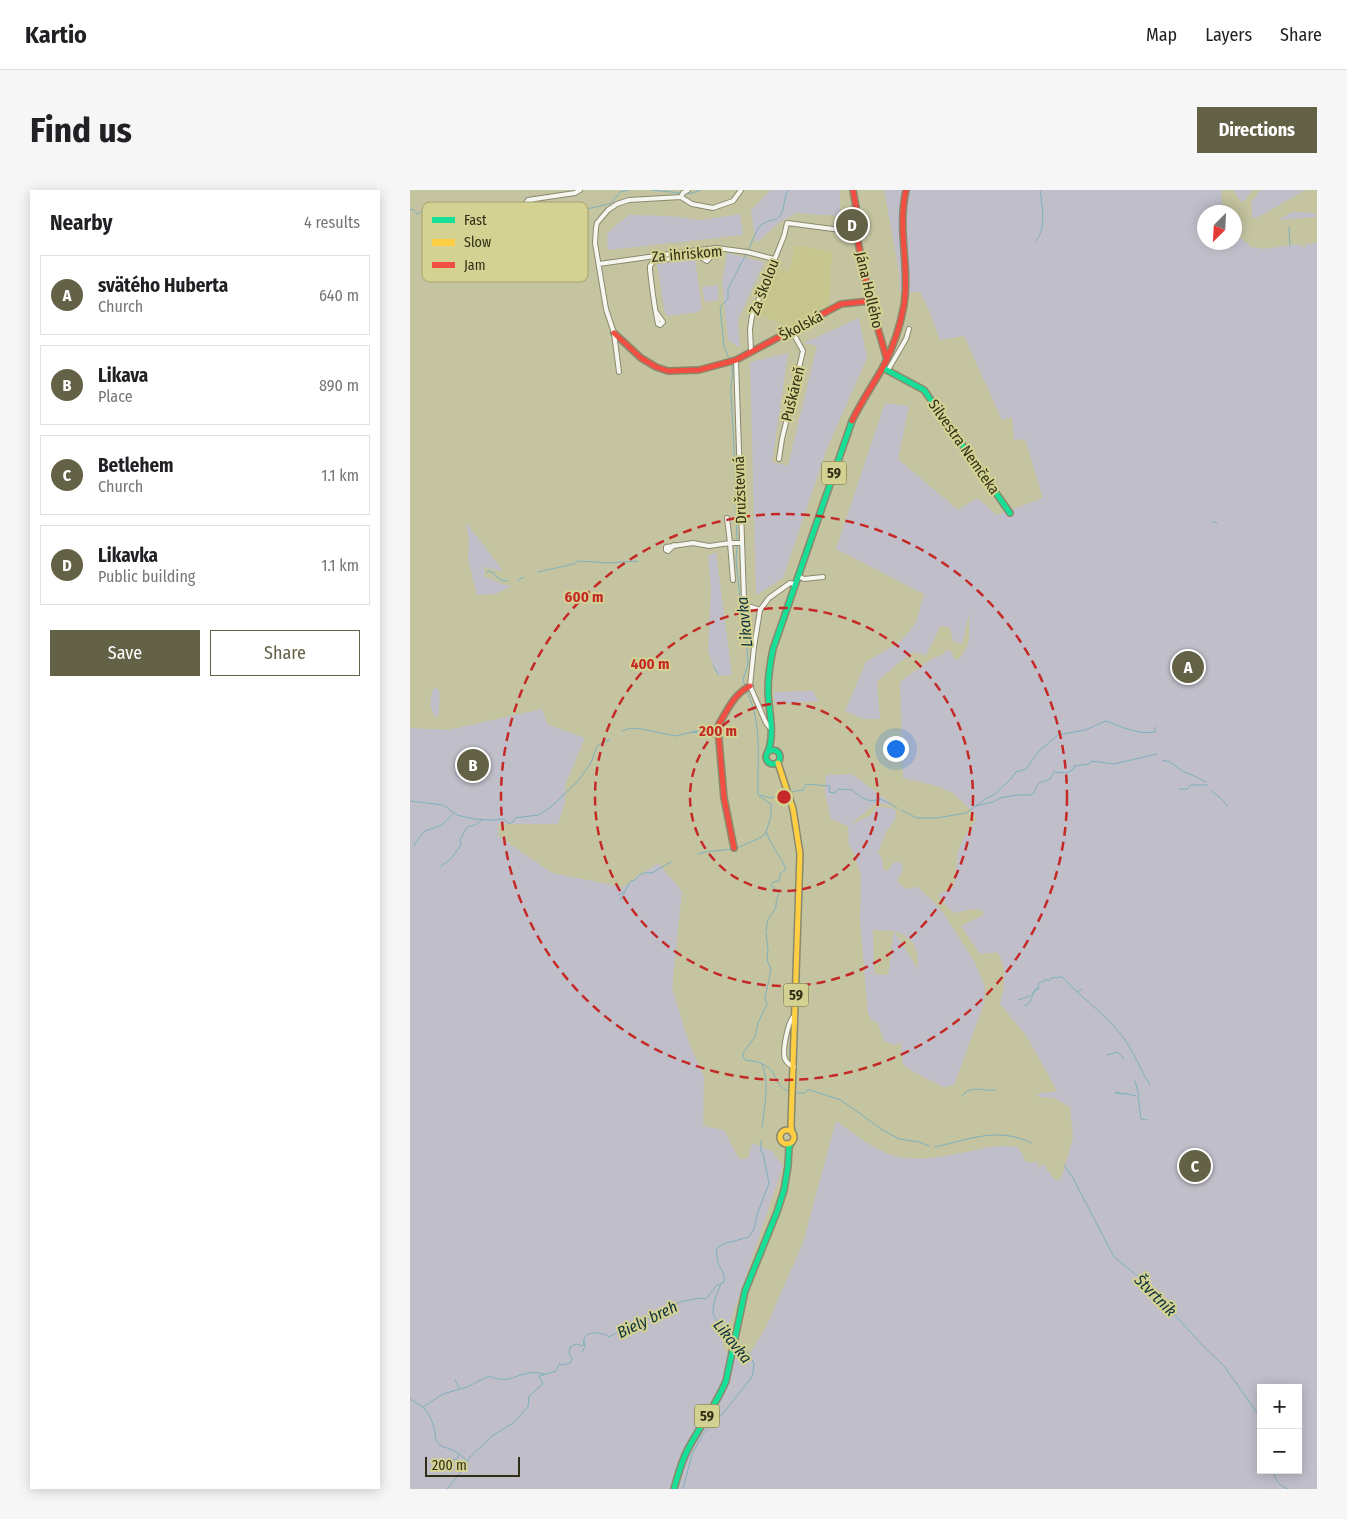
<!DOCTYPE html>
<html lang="en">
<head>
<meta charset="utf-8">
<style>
	:root { --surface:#fff; --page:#f6f6f6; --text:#202124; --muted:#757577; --line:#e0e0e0; --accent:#646246 }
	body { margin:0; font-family:"Fira Sans Condensed",sans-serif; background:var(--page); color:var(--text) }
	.controls { position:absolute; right:15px; bottom:15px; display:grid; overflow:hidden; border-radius:0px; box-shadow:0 2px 12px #0003 }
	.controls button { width:45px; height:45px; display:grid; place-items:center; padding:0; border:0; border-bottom:1px solid var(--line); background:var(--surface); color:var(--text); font:25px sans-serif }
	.compass { position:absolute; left:787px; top:15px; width:45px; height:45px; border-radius:50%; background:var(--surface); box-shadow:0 2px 12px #0003; rotate:204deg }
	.scale { position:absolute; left:15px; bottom:12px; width:95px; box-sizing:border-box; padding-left:5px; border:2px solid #302e15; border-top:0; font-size:14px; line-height:18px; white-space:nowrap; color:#302e15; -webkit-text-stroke:4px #d4d292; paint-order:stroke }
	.you { position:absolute; left:485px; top:558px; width:18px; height:18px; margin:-12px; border:4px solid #fff; border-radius:50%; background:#1a73e8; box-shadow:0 0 0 8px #1a73e833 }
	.badge { display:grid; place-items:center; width:32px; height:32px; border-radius:50%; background:var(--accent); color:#fff; font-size:16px; font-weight:700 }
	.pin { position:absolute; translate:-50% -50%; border:2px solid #fff; box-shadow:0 1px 5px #0006 }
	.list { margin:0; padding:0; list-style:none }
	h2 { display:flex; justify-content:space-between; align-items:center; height:65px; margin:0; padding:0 20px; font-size:21px }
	h2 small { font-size:16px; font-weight:400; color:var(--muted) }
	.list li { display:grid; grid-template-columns:32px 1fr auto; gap:15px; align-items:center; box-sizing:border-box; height:80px; margin:0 10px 10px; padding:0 10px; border:1px solid var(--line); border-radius:0px }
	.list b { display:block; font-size:19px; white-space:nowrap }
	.list p { margin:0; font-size:16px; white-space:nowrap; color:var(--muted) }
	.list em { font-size:16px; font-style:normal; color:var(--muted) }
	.actions { display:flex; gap:10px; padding:15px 20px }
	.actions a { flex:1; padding:11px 0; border:1px solid var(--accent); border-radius:0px; text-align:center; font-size:18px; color:var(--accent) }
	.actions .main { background:var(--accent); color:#fff }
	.map { position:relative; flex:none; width:907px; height:1299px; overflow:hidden; border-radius:0px }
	header { display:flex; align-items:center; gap:30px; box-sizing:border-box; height:70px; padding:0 25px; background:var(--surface); border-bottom:1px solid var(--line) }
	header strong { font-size:24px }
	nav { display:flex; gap:28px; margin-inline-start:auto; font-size:18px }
	.intro { display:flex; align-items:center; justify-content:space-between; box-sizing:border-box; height:120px; padding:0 30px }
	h1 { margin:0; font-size:35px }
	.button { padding:12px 22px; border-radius:0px; background:var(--accent); color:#fff; font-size:18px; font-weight:700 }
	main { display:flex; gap:30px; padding:0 30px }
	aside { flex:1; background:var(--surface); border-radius:0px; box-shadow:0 2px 12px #0003 }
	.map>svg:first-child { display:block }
	.built { fill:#c7c58e }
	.green { fill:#c0bec9; fill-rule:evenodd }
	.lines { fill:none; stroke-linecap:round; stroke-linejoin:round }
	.stream { stroke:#7db1bc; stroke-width:1 }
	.street-casing { stroke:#8a896d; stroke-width:6 }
	.fast-casing { stroke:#8a896d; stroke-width:8 }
	.slow-casing { stroke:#8a896d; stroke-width:8 }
	.jam-casing { stroke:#8a896d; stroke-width:8 }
	.street { stroke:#f6f6f1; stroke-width:4 }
	.fast { stroke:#16e098; stroke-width:5 }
	.slow { stroke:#ffcf43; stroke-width:5 }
	.jam { stroke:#f24e42; stroke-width:5 }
	.ring { fill:none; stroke:#c52926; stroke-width:2.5; stroke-dasharray:9 6 }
	.labels { text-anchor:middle; stroke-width:4; stroke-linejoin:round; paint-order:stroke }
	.shield { fill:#d4d292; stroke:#615f3a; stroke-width:1 }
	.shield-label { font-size:14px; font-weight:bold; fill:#302e15 }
	.street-label { font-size:15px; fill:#302e15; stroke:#d4d292 }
	.water-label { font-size:16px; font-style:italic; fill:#0d313e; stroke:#d4d292 }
	.key { fill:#d4d292; stroke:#a3a16c; stroke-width:1 }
	.key-label { font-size:14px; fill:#302e15 }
	.centre { fill:#c52926; stroke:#d4d292; stroke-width:2.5 }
	.ring-label { font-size:15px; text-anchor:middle; font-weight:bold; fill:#c52926; stroke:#d4d292; stroke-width:4; stroke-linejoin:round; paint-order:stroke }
</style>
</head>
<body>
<header>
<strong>Kartio</strong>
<nav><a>Map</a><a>Layers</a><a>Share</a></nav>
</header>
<div class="intro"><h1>Find us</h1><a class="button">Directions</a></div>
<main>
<aside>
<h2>Nearby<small>4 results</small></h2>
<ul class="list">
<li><span class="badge">A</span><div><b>svätého Huberta</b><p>Church</p></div><em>640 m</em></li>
<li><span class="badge">B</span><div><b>Likava</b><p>Place</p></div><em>890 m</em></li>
<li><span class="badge">C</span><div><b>Betlehem</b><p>Church</p></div><em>1.1 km</em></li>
<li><span class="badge">D</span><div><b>Likavka</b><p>Public building</p></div><em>1.1 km</em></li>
</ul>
<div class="actions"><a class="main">Save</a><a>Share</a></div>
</aside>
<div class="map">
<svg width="907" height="1299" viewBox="0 0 907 1299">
	<rect width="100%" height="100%" fill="#c5c4a1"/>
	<path class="built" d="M384,55l38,7 -3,56 -30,17 -8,3 -35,-15 17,-47 16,5 3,-7z"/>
	<path class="green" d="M360,0h70v26l-43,-3 -16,8 -25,22 -5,-32z
		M474,0h337l2,22h-19v30h30l1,-9 18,15 3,-1 7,2 34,-5 8,4v-4l12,-1v1246h-907v-761l38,2 94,-21 5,15 38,14 -20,47v18l-7,21h-60v12l54,37 71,14 35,-24 24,28 -10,97 16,52 16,37 -1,49 21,4 15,29 9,-1 4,-15 20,8 11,15 -61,181 11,12 15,-2 18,-30 37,-84 33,-122c15,10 31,24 48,31 24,11 52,6 77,1 22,-4 33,-9 57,-6l8,15h12l1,7 4,-6c2,5 10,15 14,18l5,-5 11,-39 -3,-30 -16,-9 -15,-1 -3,-3 21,-3 -31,-56 -26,-31c5,-17 8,-37 -3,-52l-17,2 -19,-28 22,-11v-4l-11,-2 -19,4 -15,-18 13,-6 3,-3 4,-34 5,-13 13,-19 -2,-7 -21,-20 -16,-7 -34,-8 -3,-96 33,-24 7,-2 8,-6 4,2 2,7h5c13,-14 10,-27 10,-45l-7,30 -9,-3 -3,-13 -9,-3 -15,30 -14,-3 -35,29 3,38h-17l-18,-8 21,-49 34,-20 16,-19 8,-29 -88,-45 49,-146 24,3 -11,53 60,51 19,-12 20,17 46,-17 -18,-59 -11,1 -2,-23 -10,3 -38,-84 -24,4 -12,-32 -8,-16 -20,1 -1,-23zM851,1198h37v82h-37z
		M823,0h20l-11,13z
		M850,0h45l-41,24 -11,5 -2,-16z
		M882,22l22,1 3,4 -38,3z
		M330,24l3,21 -135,15 -1,-17 22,-18 41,1 30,4z
		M317,63l37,9 -26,58 2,28 -12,-8 -6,-58z
		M283,67l2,2 7,49 -3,4 -30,4 -4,-3 -8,-49 1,-2z
		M307,95l2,15 -14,2 -3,-15z
		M449,128l8,40 -41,93 -43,127 -27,17 -6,-233 38,-9 -16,109 16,4 29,-120 -13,-3z
		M56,332l37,49 -21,-4 3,4 -1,5 18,8 10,2 -17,8 -18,1 -9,-36 1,-15z
		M306,362l16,123 -13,1 -2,-2 -9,-22 3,-64 -3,-32z
		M24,498l4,1 2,7 -2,21 -4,-1c-4,-9 -5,-18 0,-28z
		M403,501l5,10 -43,3 -1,-12z
		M442,584l41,31 -17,-2 -26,22 21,-10 6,-8 16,1 3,3 -1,8 -9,13 -8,21 4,6 1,10 4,2 7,-8 5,-2 4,5 -2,7 -4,8 9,8 11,-2 14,12 13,15 30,47 11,25 -1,17 -30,82 -11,2 -33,-17 -7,-6 -2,-13 1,-8 -9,2 -9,-4 -6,-18 -7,-3 -3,-7 -8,-91 1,-46 -6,-21 -6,-10 -1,-19 -17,-7 -6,-26 1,-18zM463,740l21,1 -6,44 -14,-1zM484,741c21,7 25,18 24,38z"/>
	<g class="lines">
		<path class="stream" d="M241,0l31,3
			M276,3l3,1 12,-4
			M0,20l3,-1 4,5 5,-3h3l2,4 -2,3 8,-2 3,3 8,-3 12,-9 8,4 1,2 14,-3 4,6 3,-2 4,2 1,4 13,2 1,3 3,-2 2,3h6l2,-1 3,2 3,-4 4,2c8,-3 15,-2 23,0l1,-3 11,-1c9,-12 34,-13 48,-18l9,-11 9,-2
			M879,37l1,19
			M626,51c11,-14 6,-34 4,-51
			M338,61c4,-8 8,-24 16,-28 5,-3 11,-2 15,-6 6,-6 4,-19 9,-27
			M319,169l-5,-13 -4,-39 8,-8v-10l18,-35
			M321,173c4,9 -1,20 0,30 3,49 5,98 6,147
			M557,257l5,8
			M803,332l4,1
			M327,354l-1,16 4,39 6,28 2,37 -5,16 2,6
			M77,382l2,-1 5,2 2,4 3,1 2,2 7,1
			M128,382l36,-8 4,-3 31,2 29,-2
			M108,390l6,-3
			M303,476l5,8
			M336,500c17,32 11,70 12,105l13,9v12l-5,16c5,14 15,24 20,37l-6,5 -1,7 -6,1 -2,3 8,7 -3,11v5l-8,11 -2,12
			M212,541l9,-3 10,1 35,7 24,-6h14
			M282,542l6,1
			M291,543l8,-3
			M752,570l8,2 14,10 8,3 14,7
			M769,599h8l4,-4h16
			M801,600c5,6 13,9 16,16
			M381,602l12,-2 3,-6 24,2 -1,6 5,1 5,-4 13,1 10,8 10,3 8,-2 11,5 6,4
			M350,605l11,3 15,-5
			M0,611l33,4 14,10 17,4 20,1 10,-1 5,5 4,-2 2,-4 23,-3 13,-8 27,-26 13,-18 6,-17 13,-7
			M566,616l17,-4 7,-4 16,-3h15l3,-2c6,-15 3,-8 16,-14l4,-7 13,1 7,-4v-3l15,-2 2,-3 23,3 43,-10
			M491,620l16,8h20l29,-5 21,-15 8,-4 15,-14 6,-8 10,-3 13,-18 19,-16 27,-5 21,-9c16,6 33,14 49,11v-5
			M4,656l4,-7 7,-8 17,-6 12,-12
			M327,658l25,-11 4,-5
			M288,664l7,-2 27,-3
			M31,676l9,-6 11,-15 -1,-5 7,-13 8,-2 7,-5
			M242,683l19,-11
			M209,705l6,-4
			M210,710l3,-5 7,-13 5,-2c4,-7 10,-8 17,-7
			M667,802c17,15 38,32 50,51 9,13 14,29 23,42
			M608,810l12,-4
			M614,815l1,1 4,-3 3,-5v-4h2l-1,-2h2l-1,-2h3l-1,-2 3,1 -1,-4 2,-3h4l1,-3 4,2 2,-3 11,-1 15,15 5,-3
			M697,865l11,-3 6,7
			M353,874c17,9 10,21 25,27
			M725,891l4,14
			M706,902v2l1,-2 1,2 1,-2 1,2 1,-1 1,2 1,-2 13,3
			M387,903h8l2,-3h3l31,10 40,29 18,10 20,3 10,4
			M552,906c9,-12 21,-4 34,-6
			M728,906l3,23 6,1
			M352,938c2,-21 8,-44 0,-64l-4,-2 -13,-2 -2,-4v-3l12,-16 3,-14 9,-19 -2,-6 6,-29 -4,-9 1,-10 -2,-17
			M525,957c32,-7 64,-21 96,-4
			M654,975l9,13 41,79 31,25 57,63 22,21 37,52
			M322,1147l-6,-2c-3,-10 -6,-10 -11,-17 -6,-8 3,-26 6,-35l3,-1v-7l-6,-12 -2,-14 7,-5 26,-7 5,-8 4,-17 11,-29 -6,-29 -2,-4v-9
			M172,1162l3,-5 -1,-6
			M45,1190l4,8
			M0,1209l13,8 20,-13 24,-7 22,-11c18,8 23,0 40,-3 6,-1 10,0 16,1
			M13,1217c6,6 9,13 11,21 2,5 0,11 4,15 5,6 13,4 21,11
			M29,1280l4,-3 2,-5 12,-3 2,-5 3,2 5,5
			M864,1280c1,10 4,15 14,19
			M37,1299l14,-17 9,-15 22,-21 21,-13 15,-16 1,-11 14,-12 -4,-8 17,-5 3,-7 4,1 7,-2 2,-4 -3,-6 1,-6 6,-3 7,2c1,-3 0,-6 2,-9 5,-7 19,-4 24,0l25,-14 17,-5 29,-16 19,-4 7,1 11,-14 3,-1
			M273,1299l9,-35 11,-20 21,-22 28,-35 2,-13 -4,-9 -13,-15"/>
		<defs>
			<path id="street" d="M271,7l11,7 21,4 20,-7 8,-11
				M124,9l-4,4h-4l2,-3 47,-7 5,-3
				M289,66l8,5 6,-7
				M189,74l99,-14 19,-2 30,4 27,7
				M246,122l7,10 -3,3 -2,-1c-4,-18 -6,-36 -8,-54v-4l4,-5 59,-7
				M341,162l-1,-23 2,-13 32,-80 3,-13 69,9
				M326,170l8,239 1,6 15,5
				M478,180l18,-31 3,-10
				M209,182l-5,-39 -8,-24 -11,-66 1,-15 1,-5 11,-13 9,-6 12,-4 52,-3 2,-4 5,-3
				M369,269l3,-20 21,-88 -11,-20
				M264,355l-6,6 -2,-1v-3l27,-4 16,3 21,-3 -3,-25
				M388,386l6,3 19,-2
				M323,390l-3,-37h12
				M361,539l-5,-6 -16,-37 4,-39 6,-37 9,-12 21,-15 5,1
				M384,877c-5,-2 -7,-4 -9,-8 -3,-8 3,-38 9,-43"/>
			<path id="fast" d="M473,178l41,22 86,123
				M356 567a7 7 0 1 1 14 0a7 7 0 1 1-14 0Z
				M358,562c7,-20 1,-39 0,-60 0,-15 2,-29 5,-43l79,-228
				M264,1299c4,-14 7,-27 14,-40 12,-23 28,-44 38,-68l19,-90 32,-79 7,-22 4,-24 1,-19 2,-4"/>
			<path id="slow" d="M368,573l15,46 7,45 -9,271 1,8
				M370 947a7 7 0 1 1 14 0a7 7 0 1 1-14 0Z"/>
			<path id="jam" d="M443,0l3,17v25l14,69 17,59
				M204,143l27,25 15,9 12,4 31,-1 37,-10 105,-56 29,-3
				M442,231c9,-19 21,-36 31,-54 10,-19 17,-40 21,-62 6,-38 -7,-75 2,-115
				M324,658l-10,-50 -6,-70 1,-4c9,-15 15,-30 31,-38"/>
		</defs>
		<use href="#street" class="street-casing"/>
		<use href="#fast" class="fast-casing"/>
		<use href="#slow" class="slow-casing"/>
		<use href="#jam" class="jam-casing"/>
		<use href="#street" class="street"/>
		<use href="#fast" class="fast"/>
		<use href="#slow" class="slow"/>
		<use href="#jam" class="jam"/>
	</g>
	<g class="ring">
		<circle cx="374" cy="607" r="94"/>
		<circle cx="374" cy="607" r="189"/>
		<circle cx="374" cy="607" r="283"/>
	</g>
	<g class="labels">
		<g class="shield">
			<rect x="411.5" y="271.5" width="25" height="23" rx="4"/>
			<rect x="373.5" y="793.5" width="25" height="23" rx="4"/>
			<rect x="284.5" y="1214.5" width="25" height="23" rx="4"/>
		</g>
		<g class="shield-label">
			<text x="424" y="288">59</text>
			<text x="386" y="810">59</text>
			<text x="297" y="1231">59</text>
		</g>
		<g class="street-label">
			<text transform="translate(277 64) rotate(-5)" y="5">Za ihriskom</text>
			<text transform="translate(354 97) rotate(-69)" y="5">Za školou</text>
			<text transform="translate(459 100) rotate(77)" y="5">Jána Hollého</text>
			<text transform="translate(391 136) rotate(-28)" y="5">Školská</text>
			<text transform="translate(383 204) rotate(-76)" y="5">Puškáreň</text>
			<text transform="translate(554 257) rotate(55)" y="5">Silvestra Nemčeka</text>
			<text transform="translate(330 300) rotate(-92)" y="5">Družstevná</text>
		</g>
		<g class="water-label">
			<text transform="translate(334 432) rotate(-96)" y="6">Likavka</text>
			<text transform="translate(746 1105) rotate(45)" y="6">Štvrtník</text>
			<text transform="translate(237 1129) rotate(-26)" y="6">Biely breh</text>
			<text transform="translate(323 1151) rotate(51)" y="6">Likavka</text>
		</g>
	</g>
	<rect x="12" y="12" width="166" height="80" rx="8" class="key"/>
	<rect x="22" y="27" width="23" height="6" fill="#16e098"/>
	<rect x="22" y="49" width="23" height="7" fill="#ffcf43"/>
	<rect x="22" y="72" width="23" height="6" fill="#f24e42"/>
	<g class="key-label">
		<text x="54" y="35">Fast</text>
		<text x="54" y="57">Slow</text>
		<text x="54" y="80">Jam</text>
	</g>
	<circle cx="374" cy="607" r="8" class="centre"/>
	<g class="ring-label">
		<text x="174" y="412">600 m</text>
		<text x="240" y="479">400 m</text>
		<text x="308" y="546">200 m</text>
	</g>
</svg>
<div class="controls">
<button>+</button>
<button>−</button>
</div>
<svg class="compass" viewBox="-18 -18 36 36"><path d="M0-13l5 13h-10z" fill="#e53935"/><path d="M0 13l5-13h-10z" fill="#757577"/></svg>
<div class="scale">200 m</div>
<div class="you"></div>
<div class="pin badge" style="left:778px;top:477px">A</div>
<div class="pin badge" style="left:63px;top:575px">B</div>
<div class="pin badge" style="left:785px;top:976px">C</div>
<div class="pin badge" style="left:442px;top:35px">D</div>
</div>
</main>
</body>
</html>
